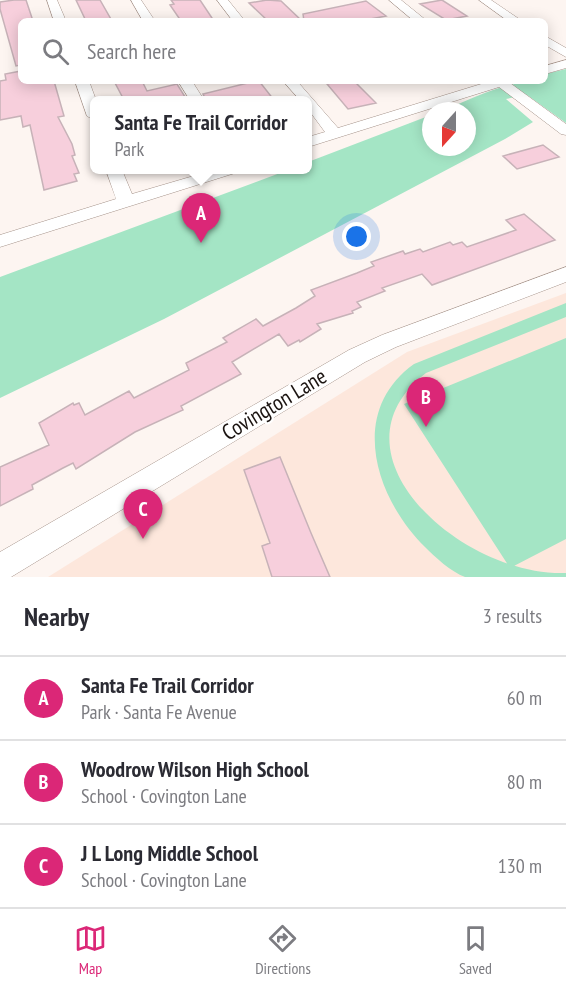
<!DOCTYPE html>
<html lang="en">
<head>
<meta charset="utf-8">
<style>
	:root { --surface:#fff; --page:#f7f7f7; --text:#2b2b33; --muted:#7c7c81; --line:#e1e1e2; --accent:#db2777 }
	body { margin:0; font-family:"PT Sans Narrow",sans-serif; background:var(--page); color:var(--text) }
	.compass { position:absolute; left:422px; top:102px; width:54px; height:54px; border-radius:50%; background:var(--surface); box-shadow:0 3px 15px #0003; rotate:201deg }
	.you { position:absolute; left:357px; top:237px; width:21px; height:21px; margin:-15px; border:4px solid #fff; border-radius:50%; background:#1a73e8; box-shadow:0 0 0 9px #1a73e833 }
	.badge { display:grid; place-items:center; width:39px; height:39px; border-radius:50%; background:var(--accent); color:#fff; font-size:20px; font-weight:700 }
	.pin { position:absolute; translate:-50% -50px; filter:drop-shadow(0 2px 3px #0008) }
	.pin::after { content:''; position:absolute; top:32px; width:21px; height:18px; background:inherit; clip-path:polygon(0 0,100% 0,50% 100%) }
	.popup { position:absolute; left:90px; top:96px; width:222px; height:78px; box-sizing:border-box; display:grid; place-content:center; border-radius:9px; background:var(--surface); filter:drop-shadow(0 2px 4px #0005); font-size:20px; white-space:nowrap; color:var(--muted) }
	.popup b { font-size:22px; color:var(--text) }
	.popup::after { content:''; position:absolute; left:50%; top:100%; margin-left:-12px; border:12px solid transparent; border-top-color:var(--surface) }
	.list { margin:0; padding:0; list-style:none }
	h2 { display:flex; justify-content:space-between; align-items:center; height:78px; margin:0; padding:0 24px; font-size:26px }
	h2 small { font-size:20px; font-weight:400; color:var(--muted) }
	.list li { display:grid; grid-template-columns:39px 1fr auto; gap:18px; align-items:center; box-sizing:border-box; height:84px; padding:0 24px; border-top:2px solid var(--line) }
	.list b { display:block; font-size:22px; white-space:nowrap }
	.list p { margin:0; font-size:20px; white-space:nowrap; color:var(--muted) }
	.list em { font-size:20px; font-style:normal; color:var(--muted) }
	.icon { flex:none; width:33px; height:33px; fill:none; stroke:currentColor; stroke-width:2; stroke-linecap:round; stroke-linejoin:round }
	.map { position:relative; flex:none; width:566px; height:577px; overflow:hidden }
	.search { position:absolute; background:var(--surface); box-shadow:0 3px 15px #0003; left:18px; right:18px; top:18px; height:66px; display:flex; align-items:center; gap:15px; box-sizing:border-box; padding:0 21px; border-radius:9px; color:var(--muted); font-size:22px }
	.sheet { height:330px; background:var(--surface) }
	nav { display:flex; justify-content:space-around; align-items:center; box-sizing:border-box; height:84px; border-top:2px solid var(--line); background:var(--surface); font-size:16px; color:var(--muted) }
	nav a { display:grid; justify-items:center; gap:3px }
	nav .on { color:var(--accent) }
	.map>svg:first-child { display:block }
	.built { fill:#fde7dc }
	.green { fill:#a4e5c5 }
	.building { fill:#f7cfdc; stroke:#c7b2b8; stroke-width:1.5 }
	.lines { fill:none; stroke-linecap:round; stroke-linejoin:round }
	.minor-casing { stroke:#a5938a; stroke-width:1 }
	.minor { fill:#fff; fill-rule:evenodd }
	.labels { text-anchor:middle; stroke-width:4.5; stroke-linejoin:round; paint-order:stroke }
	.street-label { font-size:22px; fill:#1b1411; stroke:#fff }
</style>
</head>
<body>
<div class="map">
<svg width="566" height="577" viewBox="0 0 566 577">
	<rect width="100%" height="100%" fill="#fdf5f1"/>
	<path class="built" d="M566,293v284h-518l359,-225z"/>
	<path class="green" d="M566,69v54l-39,-28 -21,4 27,23 -28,17 -341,180 -164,79v-121l288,-107h20v-8l123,-47v32h36v-36h-26c38,-15 62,-30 104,-30v-7z
		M566,303v14l-140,56c-104,80 36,204 140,200v4c-24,0 -49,0 -73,0 -8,0 -20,0 -28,0 -14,-5 -30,-20 -40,-30 -49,-48 -78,-135 -11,-183z
		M566,338v201l-56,29 -106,-164z"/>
	<path class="building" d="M14,0h12l7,21h-12v44l-5,1 -16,-57v-7z
		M76,0h24l12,21h-26z
		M171,0h29l14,21h-33l-11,-16 4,-1z
		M267,0l14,1 21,20h-34l-19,-18z
		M442,0l25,16 -21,4 -26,-16z
		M366,1l20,15 -26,5h-56l-1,-7z
		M21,71v10h33l10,35 -6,1 14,27 3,11 -3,1 7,17 -5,1 3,7 -33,9 -14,-65 -7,2 -2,-11 -21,4v-39l6,-1 -1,-6z
		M114,81h28l5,10 30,-7 10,16h-63z
		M256,81h3l15,19h-68l-3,-6z
		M340,81h14l22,22 -28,6 -21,-25z
		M543,145l16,12 -42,12 -14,-13z
		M524,214l31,26 -123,45 -10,-11 -40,14 3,3 -28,11 4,5 -9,4 1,2 -36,11 4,5 -21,13 -1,-2 -11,6 -9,-12 -47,28 9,12 -60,32 2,4 -48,22 -59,37 -3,-6 -10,5 -31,17 1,4 -33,17v-39l49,-22 -10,-22 34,-20 1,2 5,-2 6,12 44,-24 5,7 55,-28 -3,-7 41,-21 -4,-4 33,-19 7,7 33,-18 19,-12 -4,-6 46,-17 17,-7 -3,-4 32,-11 2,3 15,-5 3,3 27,-10 3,3 9,-3 5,5 49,-17 -10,-10z
		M280,457l31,76 19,44h-58l-10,-31 8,-3 -26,-73z"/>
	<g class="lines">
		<defs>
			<path id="minor" d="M47,0h10l9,21h-12z
				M131,0h10l14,21h-12z
				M217,0h11l17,21h-12z
				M389,0h12l26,21h-13z
				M479,0h12l31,21h-14z
				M545,36l21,12v9l-21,-12z
				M566,60v8l-21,6v-8z
				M75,81h14l7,19 -2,20 -7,-4z
				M178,81h14l12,19h-14z
				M283,81h14l41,47 153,-47h21l-2,2 56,41v11l-5,-1 -62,-47 -191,60v-10l17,-5 -17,-23v-9h-8z
				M106,170h16l10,24 82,-24h23l-2,3 -235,74v-12l116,-36z
				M566,267v15l-170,65 -31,15 -354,215h-11v-25l349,-202 33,-15z"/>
		</defs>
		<use href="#minor" class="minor-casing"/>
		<use href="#minor" class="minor"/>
	</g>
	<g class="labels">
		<g class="street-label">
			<text transform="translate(274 404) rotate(-31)" y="8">Covington Lane</text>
		</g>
	</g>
</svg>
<svg class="compass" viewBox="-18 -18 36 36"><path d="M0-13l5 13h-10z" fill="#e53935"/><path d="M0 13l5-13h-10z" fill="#7c7c81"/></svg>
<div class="you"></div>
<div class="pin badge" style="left:201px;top:243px">A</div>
<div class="popup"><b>Santa Fe Trail Corridor</b>Park</div>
<div class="pin badge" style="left:426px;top:427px">B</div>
<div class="pin badge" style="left:143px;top:539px">C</div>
<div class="search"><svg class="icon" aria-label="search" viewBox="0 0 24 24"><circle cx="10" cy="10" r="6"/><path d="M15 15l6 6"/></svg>Search here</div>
</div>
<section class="sheet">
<h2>Nearby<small>3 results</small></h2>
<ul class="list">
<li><span class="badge">A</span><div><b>Santa Fe Trail Corridor</b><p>Park · Santa Fe Avenue</p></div><em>60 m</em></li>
<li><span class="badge">B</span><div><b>Woodrow Wilson High School</b><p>School · Covington Lane</p></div><em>80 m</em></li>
<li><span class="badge">C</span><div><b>J L Long Middle School</b><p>School · Covington Lane</p></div><em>130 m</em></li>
</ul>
</section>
<nav>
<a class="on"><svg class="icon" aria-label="map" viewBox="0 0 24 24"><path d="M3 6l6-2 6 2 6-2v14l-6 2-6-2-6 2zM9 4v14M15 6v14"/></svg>Map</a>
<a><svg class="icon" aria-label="directions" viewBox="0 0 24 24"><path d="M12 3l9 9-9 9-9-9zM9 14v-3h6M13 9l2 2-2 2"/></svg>Directions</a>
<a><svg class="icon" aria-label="saved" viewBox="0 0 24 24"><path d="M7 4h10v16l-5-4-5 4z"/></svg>Saved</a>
</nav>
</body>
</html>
